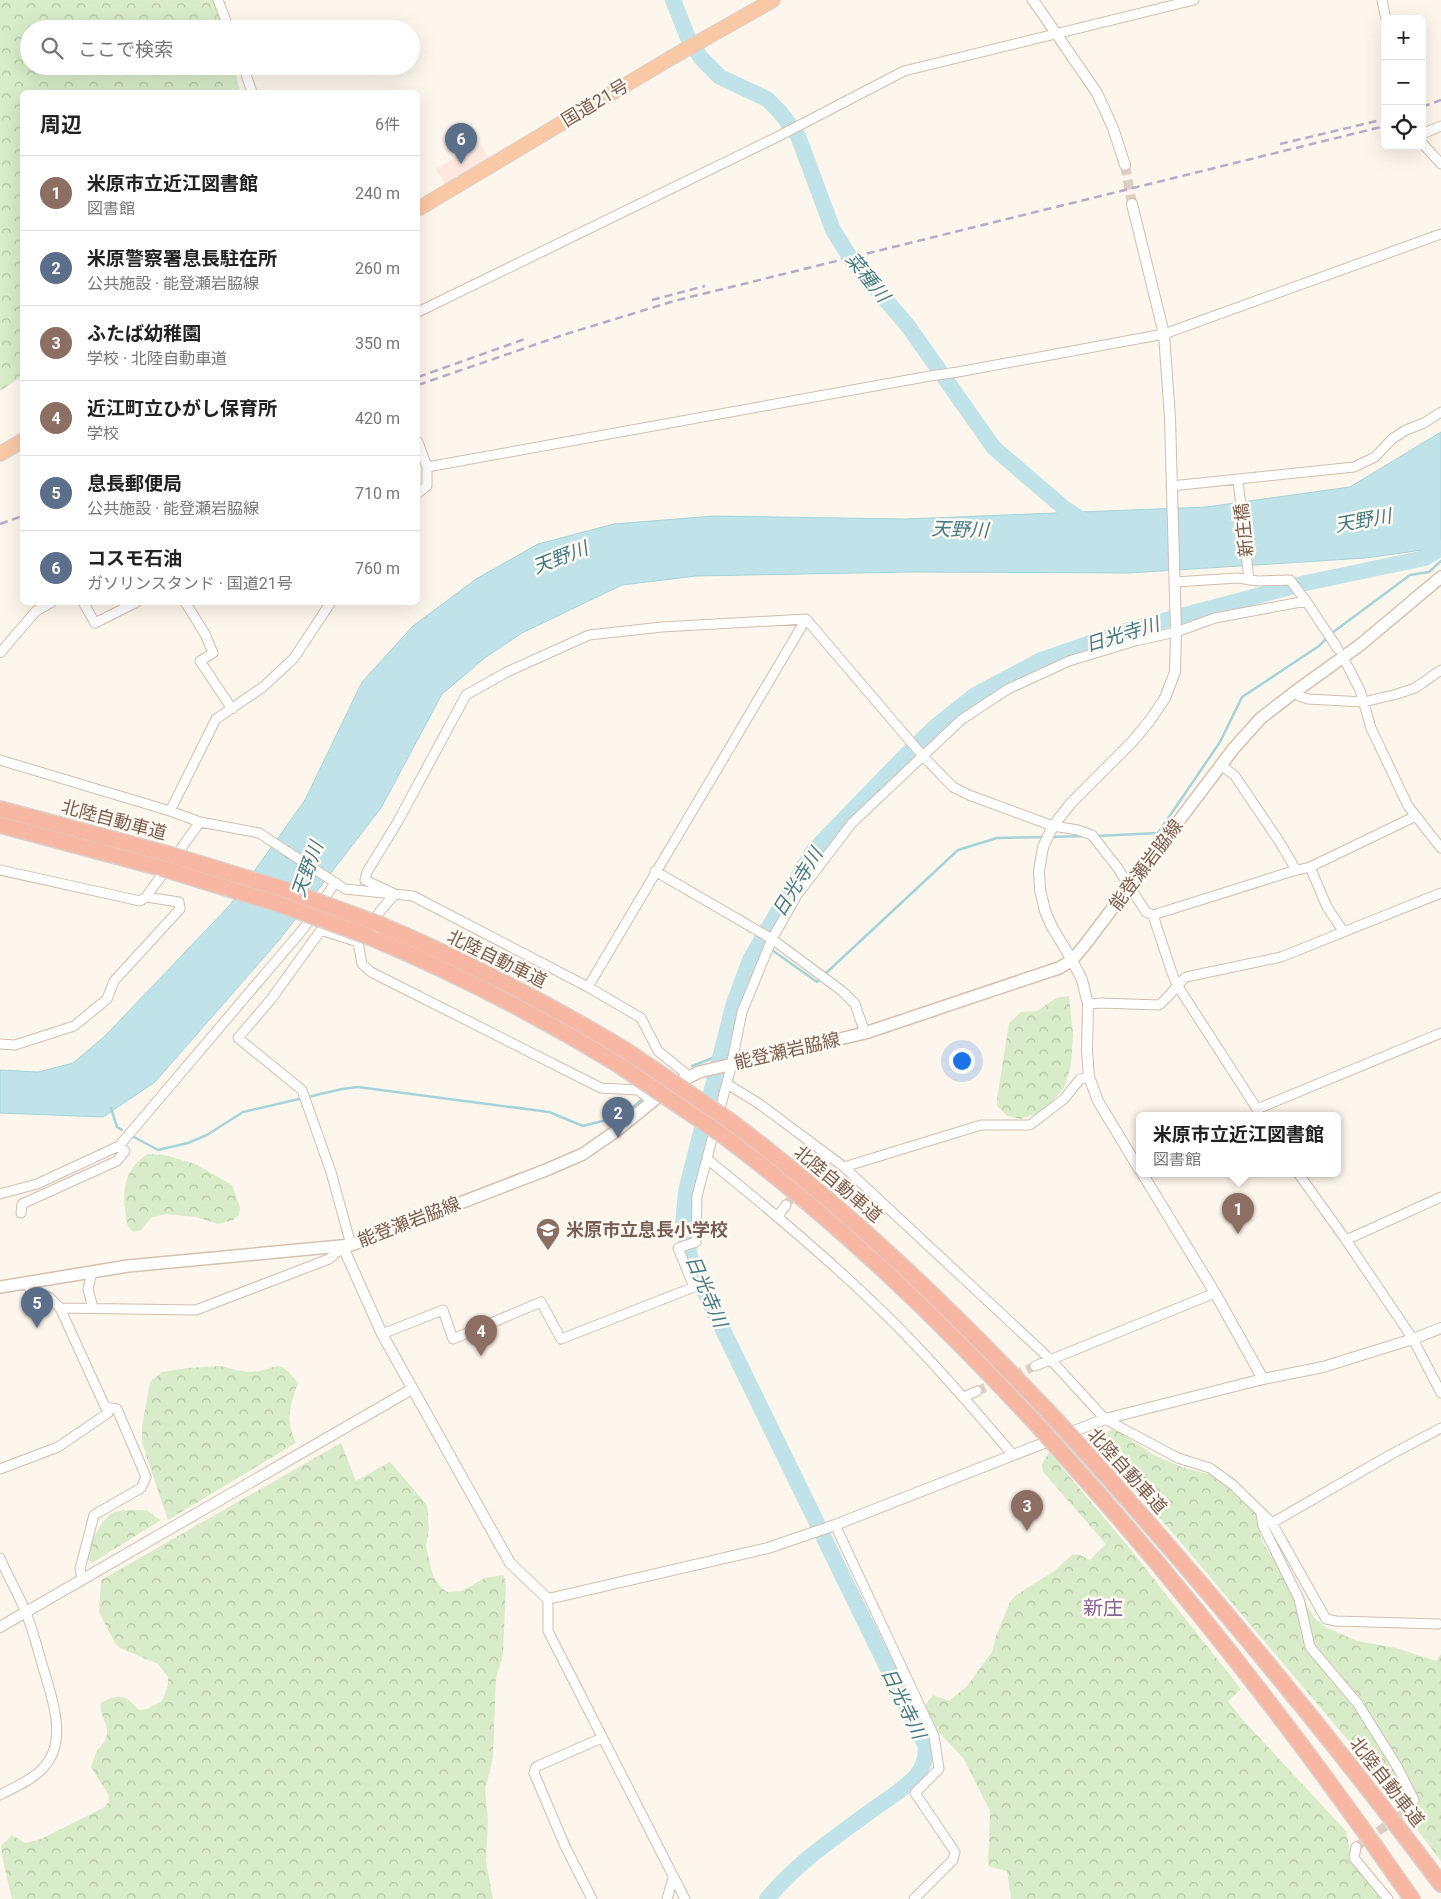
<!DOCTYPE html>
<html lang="ja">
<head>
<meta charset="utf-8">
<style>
	:root { --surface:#fff; --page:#f2f2f2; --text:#222; --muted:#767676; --line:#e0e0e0; --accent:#0b8043 }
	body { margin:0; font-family:Roboto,"Noto Sans JP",sans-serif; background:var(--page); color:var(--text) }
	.controls { position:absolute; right:15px; top:15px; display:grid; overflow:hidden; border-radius:8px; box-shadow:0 5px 20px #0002 }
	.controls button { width:45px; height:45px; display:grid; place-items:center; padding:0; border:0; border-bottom:1px solid var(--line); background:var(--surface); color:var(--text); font:25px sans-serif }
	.you { position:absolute; left:961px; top:1060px; width:18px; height:18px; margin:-12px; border:4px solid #fff; border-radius:50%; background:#1a73e8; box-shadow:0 0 0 8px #1a73e833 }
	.badge { display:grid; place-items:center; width:32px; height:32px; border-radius:50%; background:var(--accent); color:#fff; font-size:16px; font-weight:700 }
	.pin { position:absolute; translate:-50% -41px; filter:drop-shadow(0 1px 2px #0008) }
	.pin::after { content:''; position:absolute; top:26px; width:18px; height:15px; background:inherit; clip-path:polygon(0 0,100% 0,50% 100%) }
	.popup { position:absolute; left:1136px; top:1112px; width:205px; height:65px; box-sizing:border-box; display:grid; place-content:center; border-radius:8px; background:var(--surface); filter:drop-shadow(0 1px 4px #0005); font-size:16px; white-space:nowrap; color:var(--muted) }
	.popup b { font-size:19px; color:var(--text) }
	.popup::after { content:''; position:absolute; left:50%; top:100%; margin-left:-10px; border:10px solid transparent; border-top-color:var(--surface) }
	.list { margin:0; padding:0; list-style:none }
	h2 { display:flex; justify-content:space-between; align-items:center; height:65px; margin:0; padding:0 20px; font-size:21px }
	h2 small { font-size:16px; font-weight:400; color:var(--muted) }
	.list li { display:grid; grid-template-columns:32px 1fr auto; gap:15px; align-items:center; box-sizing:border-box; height:75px; padding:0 20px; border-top:1px solid var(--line) }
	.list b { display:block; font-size:19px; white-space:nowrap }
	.list p { margin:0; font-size:16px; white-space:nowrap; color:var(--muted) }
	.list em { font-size:16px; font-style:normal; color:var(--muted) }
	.icon { flex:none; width:28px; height:28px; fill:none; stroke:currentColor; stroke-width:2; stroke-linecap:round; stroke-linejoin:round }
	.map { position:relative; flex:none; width:1441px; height:1899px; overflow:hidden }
	.search { position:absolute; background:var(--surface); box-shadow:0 5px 20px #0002; left:20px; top:20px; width:400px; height:55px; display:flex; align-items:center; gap:12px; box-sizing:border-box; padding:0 18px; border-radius:28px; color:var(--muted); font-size:19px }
	.panel { position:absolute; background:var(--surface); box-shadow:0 5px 20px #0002; left:20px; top:90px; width:400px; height:515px; border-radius:8px }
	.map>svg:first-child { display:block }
	.commercial { fill:#fde8e0 }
	.forest { fill:url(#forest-crowns) }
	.water { fill:#bfe3e8; stroke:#a5d3da }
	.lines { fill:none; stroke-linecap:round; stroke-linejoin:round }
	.stream { stroke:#a5d3da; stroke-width:2.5 }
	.river { stroke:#bfe3e8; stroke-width:16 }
	.minor-tunnel { stroke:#dcd0c4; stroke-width:9; stroke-dasharray:9 4.5; stroke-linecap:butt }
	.tertiary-tunnel { stroke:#dcd0c4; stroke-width:10; stroke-dasharray:10 5; stroke-linecap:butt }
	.minor-casing { stroke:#d1beb0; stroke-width:11 }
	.tertiary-casing { stroke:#d1beb0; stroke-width:12 }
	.secondary-casing { stroke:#d6c0b0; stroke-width:14 }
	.trunk-casing { stroke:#dad1cd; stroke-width:16 }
	.motorway-casing { stroke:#dad1cd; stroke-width:18 }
	.minor { stroke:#fff; stroke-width:9 }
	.tertiary { stroke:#fff; stroke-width:10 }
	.secondary { stroke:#fff; stroke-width:11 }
	.trunk { stroke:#f9c8a4; stroke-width:14 }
	.motorway { stroke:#f7b7a3; stroke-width:15 }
	.rail { stroke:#b9a8c9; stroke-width:2.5; stroke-dasharray:8 5; stroke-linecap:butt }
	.motorway-bridge-casing { stroke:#dad1cd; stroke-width:18; stroke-linecap:butt }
	.motorway-bridge { stroke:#f7b7a3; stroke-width:15 }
	.labels { text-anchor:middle; stroke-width:5; stroke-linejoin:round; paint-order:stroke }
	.street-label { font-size:18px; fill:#7a5c4d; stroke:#fffaf3 }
	.education-label { font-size:18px; font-weight:bold; fill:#785e54; stroke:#fffaf3; text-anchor:start }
	.water-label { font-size:19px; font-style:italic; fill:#437c86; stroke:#fffaf3 }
	.quarter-label { font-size:20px; fill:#846695; stroke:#fffaf3 }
</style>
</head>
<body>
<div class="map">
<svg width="1441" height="1899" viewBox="0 0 1441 1899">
	<defs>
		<pattern id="forest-crowns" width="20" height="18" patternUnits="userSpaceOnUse" patternTransform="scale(1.25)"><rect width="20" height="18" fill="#d8ecc9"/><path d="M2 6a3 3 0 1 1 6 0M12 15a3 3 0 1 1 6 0" fill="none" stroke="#b4c2a5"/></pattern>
	</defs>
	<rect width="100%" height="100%" fill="#fdf6ec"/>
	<path class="commercial" d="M480,143l9,15 -44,26 -9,-15z"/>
	<path class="forest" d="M0,0h218l7,29h-196v37h205l6,26h-218v284l-22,15z
		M1069,996l4,38 -2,31 -7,23 -20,23 -23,8 -14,-3 -10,-10v-7l12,-76 12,-11 16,-1 19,-13z
		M148,1154l17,1 30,9 37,21 8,22 -1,8 -6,5 -15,4 -22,-7 -31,-3 -14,4 -10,12 -7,2 -6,-5c-6,-29 -8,-56 20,-73z
		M220,1366c10,2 21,6 31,6 26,-1 25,-18 47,11 -8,23 -13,37 -2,60l-128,77 -26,-77v-16l8,-45 12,-10 26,-4z
		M1115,1429l39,26 30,13 33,8 38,34 7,31 8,14 21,23 24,41 12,9 30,13 39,7 40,13 5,-7v207l-89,-116 -179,-212 -87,-95z
		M341,1443l15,38 34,-19 37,43 2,24 -3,17 7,30 8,11 6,5 15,-1 23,-13 18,-3 3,7 -3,73 -7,23 -3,80 -8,32 3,30 -2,41 7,38h-481l-9,-38 -2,-15 11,-11 13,8 16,-4 62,-31 6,-6 -1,-8 -17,-27c2,-5 3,-11 6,-16 4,-6 9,-9 10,-17 1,-12 -8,-18 -6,-31 19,-10 24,-8 38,7l8,-1 15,-8 6,-16v-8l-10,-13 -38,-16 -5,-5 -16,-31 2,-32z
		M1049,1452l77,92 115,145 -13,12 13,17 105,113 6,29 31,39h-372l-4,-28 -19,-5 2,-55 -26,-52 -29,-31 -10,-23 8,-10 16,6 18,-15 25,-34 4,-16 14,-34 5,-6 39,-25 19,-17 7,1 10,5 16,-16 -63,-72 -1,-8z
		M146,1510l15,10 -69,43 -6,-5c2,-12 16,-41 28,-46 9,-3 23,-1 32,-2z"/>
	<path class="water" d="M1441,432v110l-18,8 -58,8 -236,15 -218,-1 -215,4 -74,9 -100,48 -36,24 -44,37 -61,114 -101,131 -125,143 -52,35 -103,-4v-43l38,2 35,-9 32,-27 125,-131 75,-105 57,-118 51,-56 63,-47 62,-35 76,-20 100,-8 192,3 300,-12 144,-20z"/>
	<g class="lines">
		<path class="stream" d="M1332,633l78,-58 19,-3 12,-11
			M1096,836l62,-3 62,-91 22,-45 77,-51 9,-9
			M1051,837l35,-1
			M769,957l3,-7 45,32 4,-4
			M825,974l133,-124 39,-12 49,-1
			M692,1066l39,-15
			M111,1108l6,19 5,3
			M134,1137l24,13 30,-7 19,-8 36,-23 99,-23 16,-2 191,25 34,14 39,-10 22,-18"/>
		<path class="river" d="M673,0l15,38 13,20 19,19 47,22 13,13 18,24 35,94 20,32 55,64 86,122 70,60 24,16
			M817,1523l-116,-238 -11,-29 -7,-31 3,-34 48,-188 16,-43 63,-109 92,-95 31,-30 39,-31 66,-35 87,-30 178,-47 119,-25 16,-10
			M767,1899c31,-37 63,-58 101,-86 16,-12 36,-23 49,-38 7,-9 9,-17 9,-28l-102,-209"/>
		<path class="minor-tunnel" d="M786,1205l32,-38
			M977,1391l58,-25
			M1356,1847l51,-36"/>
		<path class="tertiary-tunnel" d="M1125,165l7,39"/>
		<defs>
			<path id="minor" d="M218,0l11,29
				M1382,0l4,19
				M243,66l9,26
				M1422,134l19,-8
				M1422,143l19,21
				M418,312l361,-176 125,-65 290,-71
				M418,442l9,25v19l-9,7
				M427,467l503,-91 28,-4 206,-38 277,-100
				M1238,480l11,100
				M1171,486l183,-19 21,-10 17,-18 14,-9 18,-7 17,-11
				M1174,582l64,-4 20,3 32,-1 16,21
				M83,602l12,21 42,-21
				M185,602l20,32 8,19 -13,8 32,48
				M0,653l36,-42 16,-9
				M1346,663l14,27 11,38 37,78 33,42
				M1296,691l3,5 9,3 56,3 33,-8 18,-6 26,-18
				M0,760l170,51 30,11
				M1221,765l14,11 44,65 17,29
				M170,811l46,-92 47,-32 31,-29 37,-56
				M1310,867l106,-51
				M0,870l140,31 6,-4
				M655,871l117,68 70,52 13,13 10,29
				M1153,915l18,55 6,15 84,130
				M588,987l218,-368
				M1088,1004l13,-1 58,2c10,-8 17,-19 27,-28l95,-20 160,-64
				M0,1044l15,1 59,-19 33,-27 7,-18 66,-72 -1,-7 -33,-5 54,-75 59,11 86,56 68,7 175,91 53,31 17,33 31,25
				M727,1084l31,19 86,64 207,193 54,59 73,39 32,10 23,17 39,38 54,96 10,2 102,3
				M652,1101l-14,-11 -37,-2 -230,-116 -9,-8 -4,-22 23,-32 14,-16 -30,-14 2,-8 30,-49 69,-128 41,-23 82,-37 73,-8 144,-8 116,136 31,32 16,8 84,31 25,4 14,5 25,32 29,45 7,3 137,-43 20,-5 17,40 16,24
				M1257,1109l184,-76
				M707,1159c61,49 122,100 178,155 45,44 87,93 128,141
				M818,1167l12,-10
				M844,1167l137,-42h49l34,-26 16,-20 9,-2
				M1298,1173l48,67
				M0,1194l37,-10 82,-38 185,-218 31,-45
				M1441,1197l-95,43 67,99 28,54
				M21,1213l1,-9 95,-43 8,-10 -6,-5
				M778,1216l8,-11
				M351,1245l-20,-73 -29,-82 -64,-52 34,-40 49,-68 37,12
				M92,1272l-4,17 5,19
				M27,1283l4,8 18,6 11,11 136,2 133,-51 14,-12
				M382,1334l61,-24 10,29 88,-37 20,37 133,-52 -16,-39 18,-6 1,-46 33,-125 12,-59 30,-73 25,-44 55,-72 109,-103 47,-31 61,-28 66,-20 41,-9 39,-14 91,-17 32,48
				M1035,1366l180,-73
				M964,1397l13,-6
				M0,1469l58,-22 50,-34 -48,-105
				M1261,1513l2,13 36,73 11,48 48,57 40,64 16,32 -7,11
				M1272,1523l118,-68 51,-27
				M835,1525l99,211 5,33 -24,24 40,59 -2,8 -39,39
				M0,1558c8,19 19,37 26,55 7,17 11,34 16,51 9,31 28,78 0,105 -11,12 -28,18 -42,26
				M82,1579l-2,-10 14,-54 47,-27 5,-11 -29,-68 -12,-2
				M548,1599v32l137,268
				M1356,1847l-2,11 34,41
				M592,1899l-27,-53 -31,-73 2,-6 4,-2 62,-27
				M667,1899l6,-21"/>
			<path id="tertiary" d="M1033,0l64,93 16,35 12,37
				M1132,204l32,130 6,84 6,214 -1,40 -10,26 -14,21 -18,22 -62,62 -18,23 -10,21 -4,24 1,19 5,21 7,16 20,33 10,20 6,24 -1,47 2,26 9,24 41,68
				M1142,1173l73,120 48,86
				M343,1247l39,87 128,229 38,36 220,-51 67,-23 270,-106 158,-40 60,-12 90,-28 28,-11
				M0,1627l412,-238"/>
			<path id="secondary" d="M0,1287l128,-21 223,-21 195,-75 37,-16 33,-23 48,-39 15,-10 20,-10 166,-39 194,-65 13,-8 12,-14 150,-198 27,-30 35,-27 64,-46 81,-68"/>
			<path id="trunk" d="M418,209l251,-150 104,-59
				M0,454l22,-13"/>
			<path id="motorway" d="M0,809l168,45
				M0,825l161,43
				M381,925c85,36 166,78 244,125
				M370,937c85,36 167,78 246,126
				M730,1121c119,89 225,192 327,300
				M721,1134c117,87 220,187 319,294
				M1080,1446c127,141 247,286 361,438
				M1062,1453c127,141 242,290 350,446"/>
		</defs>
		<use href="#minor" class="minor-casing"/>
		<use href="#tertiary" class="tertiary-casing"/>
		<use href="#secondary" class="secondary-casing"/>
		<use href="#trunk" class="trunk-casing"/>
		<use href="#motorway" class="motorway-casing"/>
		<use href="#minor" class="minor"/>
		<use href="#tertiary" class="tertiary"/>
		<use href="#secondary" class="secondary"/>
		<use href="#trunk" class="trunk"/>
		<use href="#motorway" class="motorway"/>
		<path class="rail" d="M1422,107l19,-7
			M1280,144l105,-25
			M652,300l53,-14
			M418,377l107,-38
			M418,385l145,-50 111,-34 711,-175
			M0,524l22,-8"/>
		<defs>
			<path id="motorway-bridge" d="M168,854l118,36 95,35
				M161,868l118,36 91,33
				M625,1050l105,71
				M616,1063l105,71
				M1057,1421l23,25
				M1040,1428l22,25"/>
		</defs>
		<use href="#motorway-bridge" class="motorway-bridge-casing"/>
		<use href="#motorway-bridge" class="motorway-bridge"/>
	</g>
	<defs>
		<symbol id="school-pin" viewBox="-11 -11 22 30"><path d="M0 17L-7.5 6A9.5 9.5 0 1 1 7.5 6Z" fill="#8d6e63" stroke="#fffaf3"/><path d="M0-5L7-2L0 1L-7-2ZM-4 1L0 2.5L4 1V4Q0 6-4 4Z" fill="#fff"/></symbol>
	</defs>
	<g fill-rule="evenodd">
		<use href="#school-pin" x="534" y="1216" width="28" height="38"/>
	</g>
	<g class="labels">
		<g class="street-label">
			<text transform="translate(595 103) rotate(-31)" y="6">国道21号</text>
			<text transform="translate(1244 530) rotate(-96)" y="6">新庄橋</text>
			<text transform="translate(114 820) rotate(15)" y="6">北陸自動車道</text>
			<text transform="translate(1146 865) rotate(-53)" y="6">能登瀬岩脇線</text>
			<text transform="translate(497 959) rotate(26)" y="6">北陸自動車道</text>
			<text transform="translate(787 1051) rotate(-13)" y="6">能登瀬岩脇線</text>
			<text transform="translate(838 1184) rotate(40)" y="6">北陸自動車道</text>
			<text transform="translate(409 1222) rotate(-21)" y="6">能登瀬岩脇線</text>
			<text transform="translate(1127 1471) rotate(48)" y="6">北陸自動車道</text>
			<text transform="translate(1387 1782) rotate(52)" y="6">北陸自動車道</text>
		</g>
		<g class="education-label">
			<text x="566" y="1236">米原市立息長小学校</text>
		</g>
		<g class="water-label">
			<text transform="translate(868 277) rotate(51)" y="7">菜種川</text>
			<text transform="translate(1363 520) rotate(-10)" y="7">天野川</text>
			<text transform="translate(960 529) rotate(2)" y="7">天野川</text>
			<text transform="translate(560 557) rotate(-21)" y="7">天野川</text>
			<text transform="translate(1122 634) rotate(-17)" y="7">日光寺川</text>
			<text transform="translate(307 869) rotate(-70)" y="7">天野川</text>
			<text transform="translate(797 882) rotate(-58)" y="7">日光寺川</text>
			<text transform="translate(707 1291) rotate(67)" y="7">日光寺川</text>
			<text transform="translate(904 1703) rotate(64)" y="7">日光寺川</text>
		</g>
		<g class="quarter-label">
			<text x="1103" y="1615">新庄</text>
		</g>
	</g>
</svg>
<div class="controls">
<button>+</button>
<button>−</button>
<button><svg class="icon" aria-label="locate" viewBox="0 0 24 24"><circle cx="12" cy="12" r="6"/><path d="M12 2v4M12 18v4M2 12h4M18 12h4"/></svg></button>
</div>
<div class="you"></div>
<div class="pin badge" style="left:1238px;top:1234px;background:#8d6e63">1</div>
<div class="popup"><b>米原市立近江図書館</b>図書館</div>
<div class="pin badge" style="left:618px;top:1138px;background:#5c6f8a">2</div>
<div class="pin badge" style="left:1027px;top:1531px;background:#8d6e63">3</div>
<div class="pin badge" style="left:481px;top:1356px;background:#8d6e63">4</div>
<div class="pin badge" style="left:37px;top:1328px;background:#5c6f8a">5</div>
<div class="pin badge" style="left:461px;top:164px;background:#5c6f8a">6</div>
<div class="search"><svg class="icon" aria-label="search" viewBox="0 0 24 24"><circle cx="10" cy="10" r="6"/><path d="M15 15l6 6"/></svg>ここで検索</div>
<section class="panel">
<h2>周辺<small>6件</small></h2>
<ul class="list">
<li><span class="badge" style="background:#8d6e63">1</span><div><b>米原市立近江図書館</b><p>図書館</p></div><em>240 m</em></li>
<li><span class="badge" style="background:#5c6f8a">2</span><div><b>米原警察署息長駐在所</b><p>公共施設 · 能登瀬岩脇線</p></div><em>260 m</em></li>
<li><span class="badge" style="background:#8d6e63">3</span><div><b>ふたば幼稚園</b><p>学校 · 北陸自動車道</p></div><em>350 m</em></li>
<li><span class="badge" style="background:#8d6e63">4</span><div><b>近江町立ひがし保育所</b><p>学校</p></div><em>420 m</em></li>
<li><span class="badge" style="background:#5c6f8a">5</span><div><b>息長郵便局</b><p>公共施設 · 能登瀬岩脇線</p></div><em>710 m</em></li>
<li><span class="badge" style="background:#5c6f8a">6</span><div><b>コスモ石油</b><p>ガソリンスタンド · 国道21号</p></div><em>760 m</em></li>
</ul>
</section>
</div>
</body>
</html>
